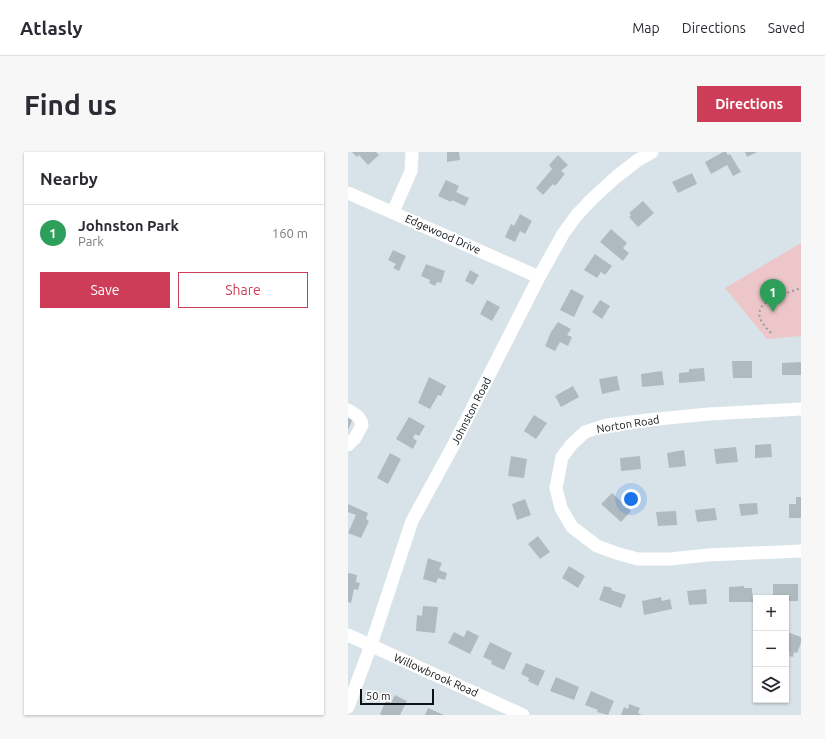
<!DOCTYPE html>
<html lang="en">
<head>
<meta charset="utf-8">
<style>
	:root { --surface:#fff; --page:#f7f7f7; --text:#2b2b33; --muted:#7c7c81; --line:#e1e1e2; --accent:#cd3d57 }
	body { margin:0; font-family:Ubuntu,sans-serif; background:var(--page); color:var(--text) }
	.controls { position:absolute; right:12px; bottom:12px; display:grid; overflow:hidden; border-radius:0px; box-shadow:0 1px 3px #0004 }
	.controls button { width:36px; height:36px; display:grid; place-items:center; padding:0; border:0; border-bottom:1px solid var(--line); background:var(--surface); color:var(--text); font:20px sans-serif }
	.scale { position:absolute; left:12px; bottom:10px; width:74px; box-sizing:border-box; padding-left:4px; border:2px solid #0f1215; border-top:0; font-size:11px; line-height:14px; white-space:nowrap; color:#0f1215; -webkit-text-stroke:3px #fff; paint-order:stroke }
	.you { position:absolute; left:283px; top:347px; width:14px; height:14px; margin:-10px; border:3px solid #fff; border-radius:50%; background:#1a73e8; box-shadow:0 0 0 6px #1a73e833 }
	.badge { display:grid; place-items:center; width:26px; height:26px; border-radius:50%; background:var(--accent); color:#fff; font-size:13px; font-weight:700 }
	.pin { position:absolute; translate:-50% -33px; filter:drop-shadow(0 1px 2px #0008) }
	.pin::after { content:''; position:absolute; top:21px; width:14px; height:12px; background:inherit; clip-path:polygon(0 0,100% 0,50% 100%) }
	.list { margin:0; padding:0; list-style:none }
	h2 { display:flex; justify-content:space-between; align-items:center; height:52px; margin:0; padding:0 16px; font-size:17px }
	h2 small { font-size:13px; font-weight:400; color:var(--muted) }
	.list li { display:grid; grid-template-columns:26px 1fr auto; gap:12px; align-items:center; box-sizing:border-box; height:56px; padding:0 16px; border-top:1px solid var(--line) }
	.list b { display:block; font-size:15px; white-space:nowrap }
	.list p { margin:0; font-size:13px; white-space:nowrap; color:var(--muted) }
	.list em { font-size:13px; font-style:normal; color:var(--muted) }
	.actions { display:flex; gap:8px; padding:12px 16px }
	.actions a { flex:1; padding:9px 0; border:1px solid var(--accent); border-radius:0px; text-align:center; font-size:14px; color:var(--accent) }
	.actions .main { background:var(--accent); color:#fff }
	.icon { flex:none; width:22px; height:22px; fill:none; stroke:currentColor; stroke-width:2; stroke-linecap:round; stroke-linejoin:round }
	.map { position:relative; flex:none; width:453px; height:563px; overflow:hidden; border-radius:0px }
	header { display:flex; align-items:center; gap:24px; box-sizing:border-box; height:56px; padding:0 20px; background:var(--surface); border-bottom:1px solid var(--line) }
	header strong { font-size:19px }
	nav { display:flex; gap:22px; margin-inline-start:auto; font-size:14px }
	.intro { display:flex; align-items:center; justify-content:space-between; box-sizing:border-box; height:96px; padding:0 24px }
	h1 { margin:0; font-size:28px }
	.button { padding:10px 18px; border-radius:0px; background:var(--accent); color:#fff; font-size:14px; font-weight:700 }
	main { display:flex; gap:24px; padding:0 24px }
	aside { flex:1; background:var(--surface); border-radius:0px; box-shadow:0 1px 3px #0004 }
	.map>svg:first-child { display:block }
	.green { fill:#ecc6c8 }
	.building { fill:#afbac0 }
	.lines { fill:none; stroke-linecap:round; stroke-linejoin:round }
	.path { stroke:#939ca1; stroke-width:2; stroke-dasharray:2 3; stroke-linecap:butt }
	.minor { stroke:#fff; stroke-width:13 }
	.labels { text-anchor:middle; stroke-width:4; stroke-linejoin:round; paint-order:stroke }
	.street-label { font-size:11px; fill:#0f1215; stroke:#fff }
</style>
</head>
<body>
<header>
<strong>Atlasly</strong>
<nav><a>Map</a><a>Directions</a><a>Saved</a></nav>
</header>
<div class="intro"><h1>Find us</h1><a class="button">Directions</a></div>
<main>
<aside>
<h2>Nearby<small></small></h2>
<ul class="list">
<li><span class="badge" style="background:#2e9e5b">1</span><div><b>Johnston Park</b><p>Park</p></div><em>160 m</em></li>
</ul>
<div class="actions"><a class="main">Save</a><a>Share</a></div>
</aside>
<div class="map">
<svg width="453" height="563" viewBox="0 0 453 563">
	<rect width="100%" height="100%" fill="#d8e3e9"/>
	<path class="green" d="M453,91v93l-34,3 -42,-51z"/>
	<path class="building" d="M4,0h24l3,3 -11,10 -9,-10 -2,2z
		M99,0h12l1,8 -13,2z
		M375,0h3l2,3 2,-1 11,18 -8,4 -6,-11 -16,9 -6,-12z
		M397,0h12l-10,5z
		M210,3l10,10 -7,6 4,3 -10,12 -2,-2 -10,11 -7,-7 16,-19 -3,-4z
		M344,21l5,11 -19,9 -6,-11z
		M98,28l13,6 -3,6 13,6 -4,8 -13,-6 -1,2 -13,-6z
		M295,49l11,12 -16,14 -9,-10 2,-2 -2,-2z
		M172,62l12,7 -7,13 -5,-3 -5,11 -10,-5 6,-13 3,2z
		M263,77l16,14 -4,5 6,5 -6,8 -23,-19z
		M45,98l13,6 -7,15 -6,-3 3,-4 -8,-4z
		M247,102l17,12 -7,9 -4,-3 -4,6 -13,-8z
		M78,112l19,7 -4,12 -4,-1 -2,4 -6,-3 1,-3 -9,-4z
		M122,118l9,5 -6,10 -8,-4z
		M223,137l13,7 -10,21 -14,-7z
		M139,148l13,7 -8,14 -12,-7z
		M252,148l10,6 -8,13 -10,-7z
		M210,170l13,7 -4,6 5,2 -4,9 -8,-4 -5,9 -10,-5 6,-14z
		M384,209h20v17h-19z
		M453,210v13h-19v-12z
		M356,216l1,13 -26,2v-10l10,-1v-3z
		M314,219l2,14 -22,2 -1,-13z
		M269,224l3,14 -18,4 -3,-15z
		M81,225l17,9 -5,10 -3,-1 -8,14 -12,-6z
		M225,234l6,11 -18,10 -6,-11z
		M186,263l13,8 -11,16 -12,-8z
		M0,264l5,2 -5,12z
		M61,265l16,9 -6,10 -4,-2 -2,4 4,3 -4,8 -17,-10z
		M423,292l1,13 -17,1v-13z
		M388,295l2,15 -22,2 -2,-15z
		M336,298l2,16 -17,2 -2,-15z
		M42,301l11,6 -13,25 -11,-6z
		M163,304l16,3 -3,19 -16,-2z
		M292,304l1,13 -20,2 -1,-13z
		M264,341l19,18 -10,11 -20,-18z
		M448,345h5v21h-12v-14h7z
		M177,347l6,16 -14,5 -5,-16z
		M409,351l1,11 -17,2 -2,-12z
		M0,352l20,9 -2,6 3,2 -8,17 -13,-5 8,-18 -8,-3z
		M367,356l2,12 -20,2 -2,-12z
		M328,359l1,14 -19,1 -2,-14z
		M190,384l12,16 -10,7 -12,-15z
		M80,406l14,5 -3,7 8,3 -2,7 -7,-2 -2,5 -13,-4z
		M221,414l16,10 -7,12 -16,-10z
		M0,421l9,2 -1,7 4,1 -2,7 -4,-1 -3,14 -3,-1z
		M425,432h25v17h-12v-3l-13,-1z
		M256,434l8,2 -1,2 15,5 -5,13 -22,-8z
		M396,434v2h8l1,14h-24v-15z
		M358,437l1,15 -18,1 -2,-14z
		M313,445l1,4 8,-2 2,10 -28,6 -2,-14z
		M75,454l15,1 -3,26 -19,-2 1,-16 5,1z
		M119,478l12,6 -9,18 -22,-11 6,-11 10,5z
		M439,480l14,5v6l-4,10 -3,-1 -1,5 -4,-1 1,-4 -4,-1z
		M142,490l22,11 -8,17 -13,-6 1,-3 -9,-4z
		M178,511l19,8 -7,15 -10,-5 1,-3 -8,-4z
		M208,525l23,10 -5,13 -24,-9z
		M243,539l23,10 -6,14 -11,-3 1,-2 -13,-5z
		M47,543l12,6 -7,14h-18l-2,-1 6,-14 5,3z
		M281,552l11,4 -2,5 4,2h-21l3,-8 4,2z
		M80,556l16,7h-19z"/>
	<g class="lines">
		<path class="path" d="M423,181c-31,-30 7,-36 30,-45"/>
		<path class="minor" d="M0,41l191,84
			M45,60l18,-41 1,-19
			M453,257l-92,5 -62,6 -40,5 -22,7 -13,12 -10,13 -6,31 5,20 11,19 25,19 22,8 19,5h32l38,-4 93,-4
			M0,258c7,4 13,7 14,15l-7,13 -7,7
			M0,483l175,80
			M0,555l23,-62 41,-124 41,-75 86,-169 24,-43 13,-18 16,-17 24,-22 22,-17 14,-8"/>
	</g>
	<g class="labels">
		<g class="street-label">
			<text transform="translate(95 82) rotate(24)" y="4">Edgewood Drive</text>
			<text transform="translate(123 259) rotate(-63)" y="4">Johnston Road</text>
			<text transform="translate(280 272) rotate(-9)" y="4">Norton Road</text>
			<text transform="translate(88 523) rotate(24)" y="4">Willowbrook Road</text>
		</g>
	</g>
</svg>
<div class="controls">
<button>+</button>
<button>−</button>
<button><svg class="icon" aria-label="layers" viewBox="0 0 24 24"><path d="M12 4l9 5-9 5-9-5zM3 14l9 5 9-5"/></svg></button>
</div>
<div class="scale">50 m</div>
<div class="you"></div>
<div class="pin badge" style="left:425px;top:160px;background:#2e9e5b">1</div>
</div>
</main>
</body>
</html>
